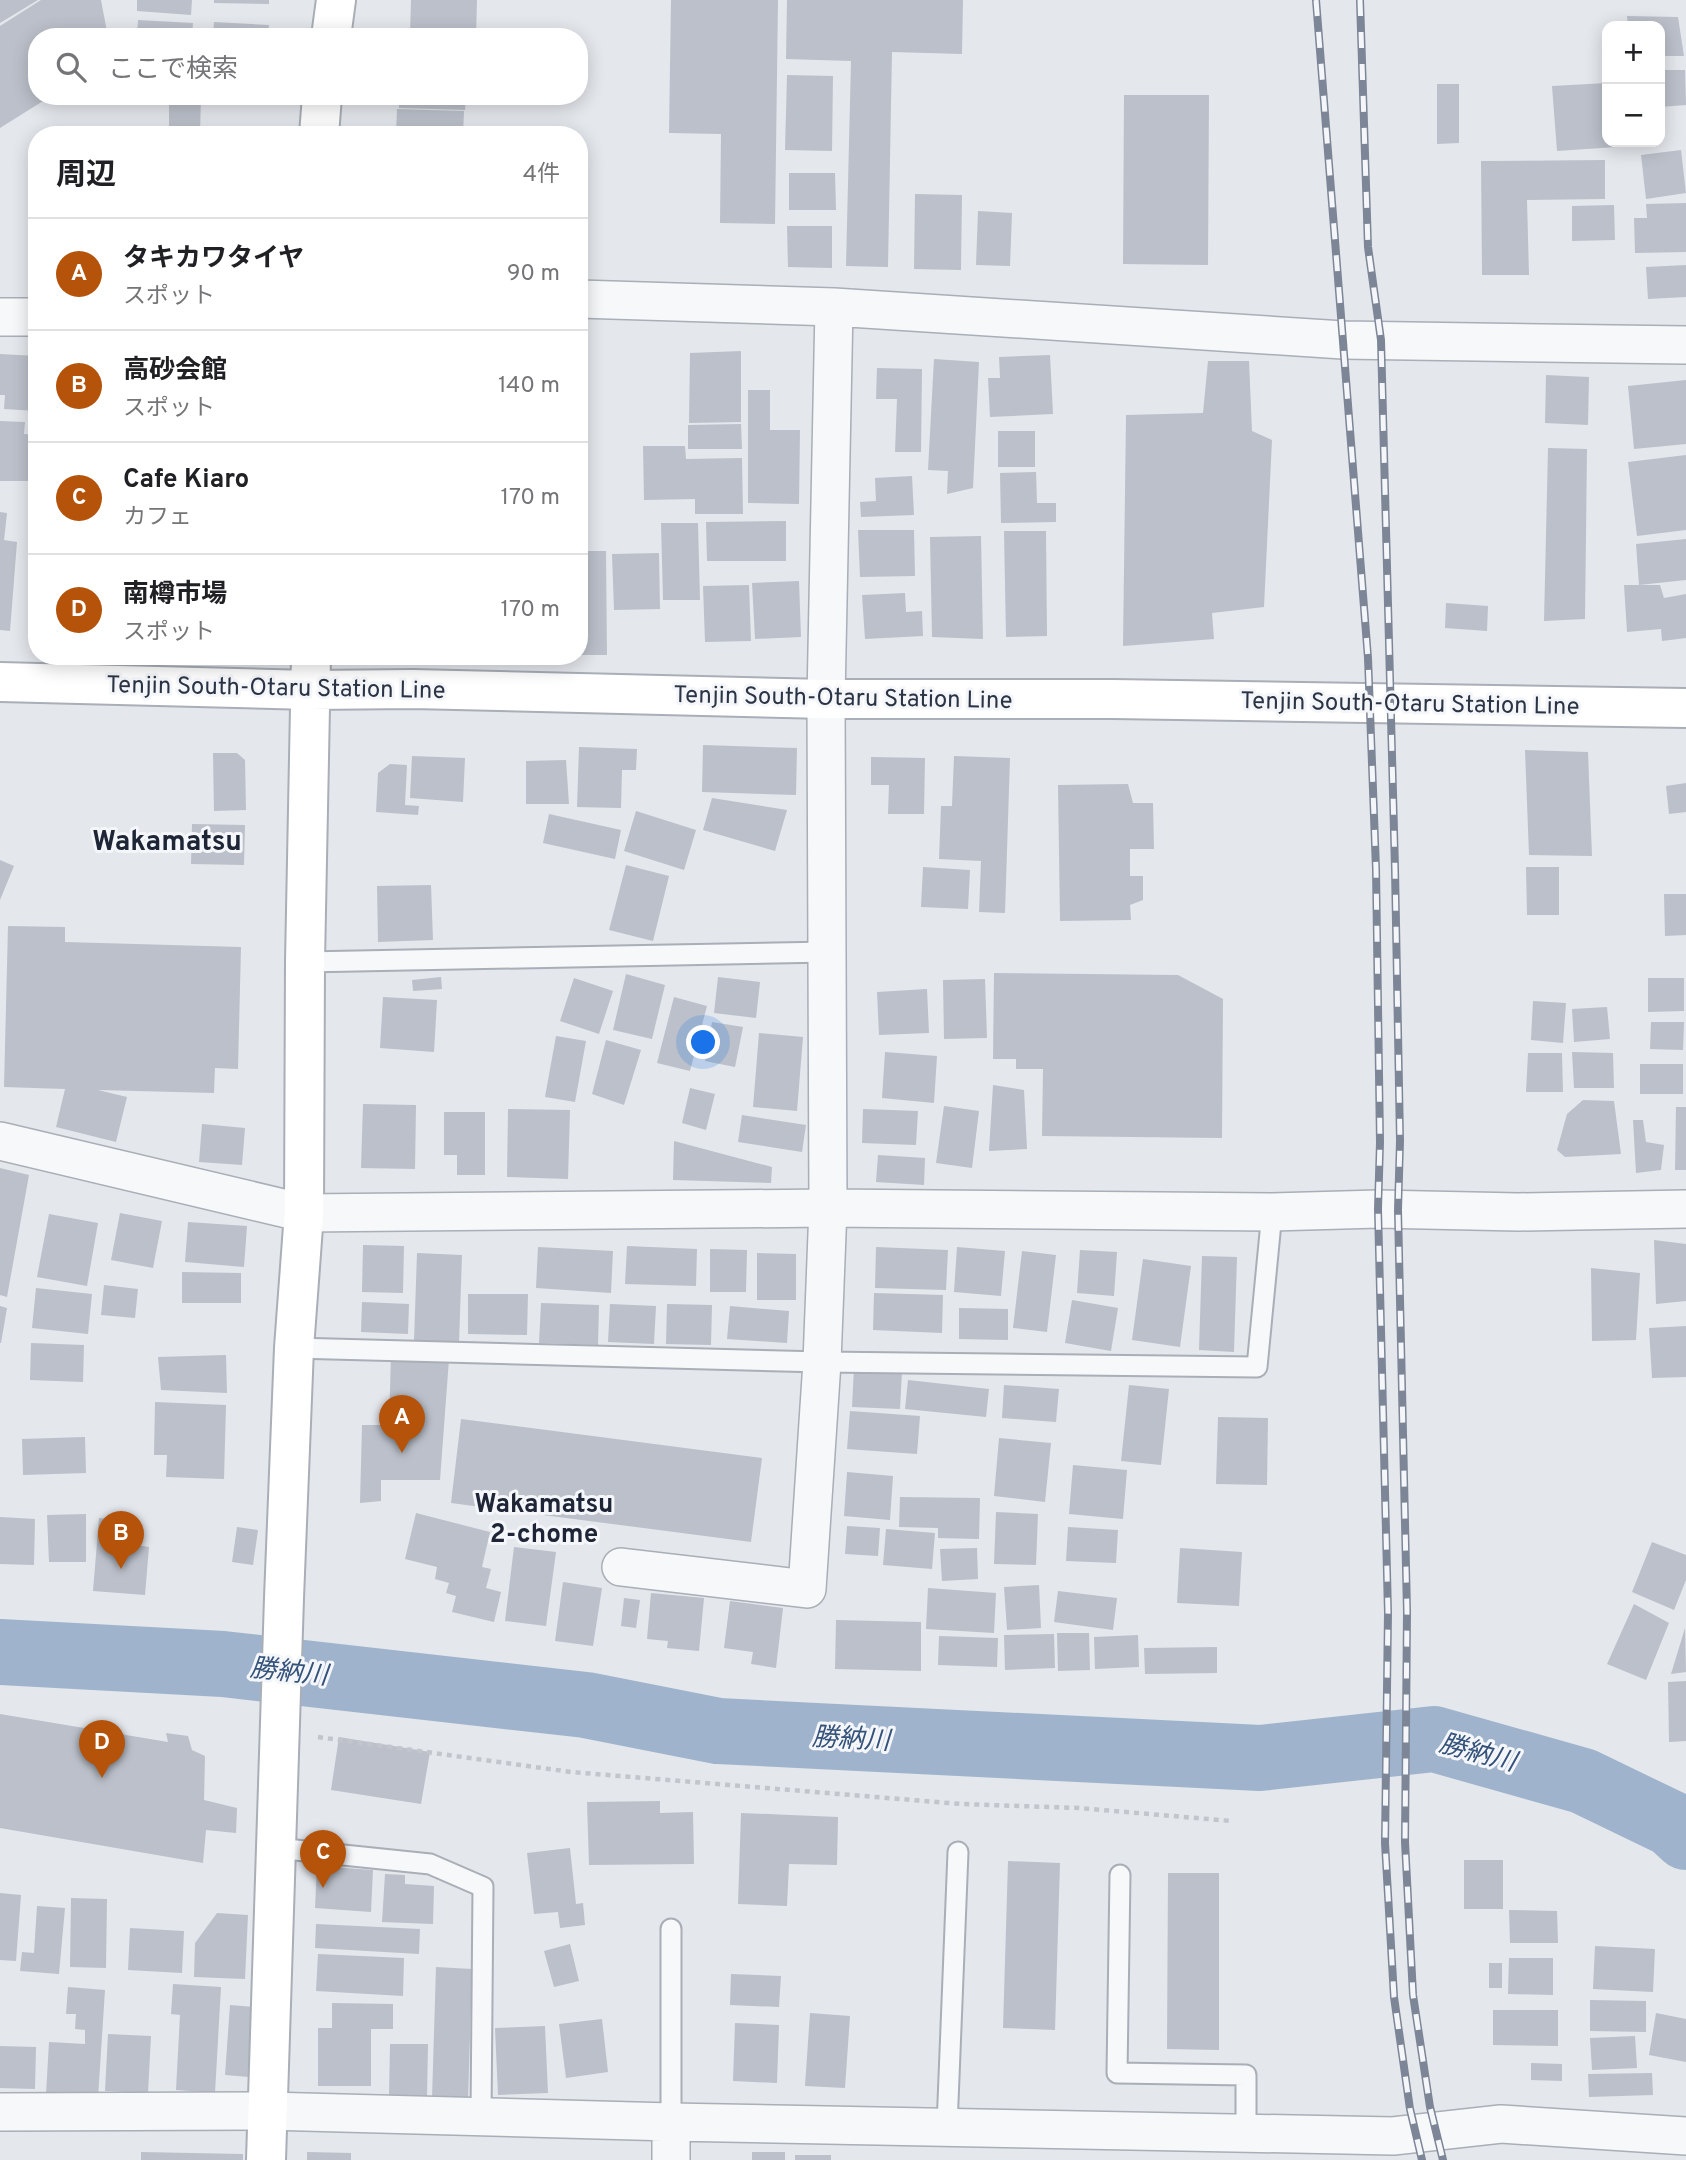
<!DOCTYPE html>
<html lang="ja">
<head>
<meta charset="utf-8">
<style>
	:root { --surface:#fff; --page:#f2f2f2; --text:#202124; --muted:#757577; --line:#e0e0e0; --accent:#b45309 }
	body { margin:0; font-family:Overpass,"Noto Sans JP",sans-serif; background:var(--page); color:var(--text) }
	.controls { position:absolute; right:21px; top:21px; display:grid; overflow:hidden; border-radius:14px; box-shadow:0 4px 18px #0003 }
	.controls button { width:63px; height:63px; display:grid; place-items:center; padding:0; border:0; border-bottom:2px solid var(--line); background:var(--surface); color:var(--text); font:35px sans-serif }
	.you { position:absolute; left:704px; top:1043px; width:24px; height:24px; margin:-18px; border:5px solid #fff; border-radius:50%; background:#1a73e8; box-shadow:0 0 0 10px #1a73e833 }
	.badge { display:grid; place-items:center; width:46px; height:46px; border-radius:50%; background:var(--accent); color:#fff; font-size:23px; font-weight:700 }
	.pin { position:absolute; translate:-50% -58px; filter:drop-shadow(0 2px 4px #0008) }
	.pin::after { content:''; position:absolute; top:37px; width:24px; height:21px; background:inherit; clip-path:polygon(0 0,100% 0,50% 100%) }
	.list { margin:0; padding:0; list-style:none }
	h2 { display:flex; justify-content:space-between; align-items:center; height:91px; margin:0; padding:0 28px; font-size:30px }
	h2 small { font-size:23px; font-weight:400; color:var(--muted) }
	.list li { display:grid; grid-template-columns:46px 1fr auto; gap:21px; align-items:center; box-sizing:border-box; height:112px; padding:0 28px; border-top:2px solid var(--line) }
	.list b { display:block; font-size:26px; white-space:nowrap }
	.list p { margin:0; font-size:23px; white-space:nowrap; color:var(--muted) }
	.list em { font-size:23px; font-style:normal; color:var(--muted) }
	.icon { flex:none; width:38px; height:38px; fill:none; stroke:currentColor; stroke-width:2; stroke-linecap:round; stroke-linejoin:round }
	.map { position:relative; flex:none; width:1686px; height:2160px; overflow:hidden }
	.search { position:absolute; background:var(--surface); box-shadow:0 4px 18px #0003; left:28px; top:28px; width:560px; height:77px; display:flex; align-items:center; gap:18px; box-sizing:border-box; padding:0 24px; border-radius:28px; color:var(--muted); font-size:26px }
	.panel { position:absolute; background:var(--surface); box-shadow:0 4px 18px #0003; left:28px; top:126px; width:560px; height:539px; border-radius:28px }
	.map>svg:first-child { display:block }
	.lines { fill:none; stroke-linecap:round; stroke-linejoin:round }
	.river { stroke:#9fb4cc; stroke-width:66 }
	.building { fill:#bbc0ca }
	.lane-casing { stroke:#a9aeb7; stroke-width:23 }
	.street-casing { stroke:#a9aeb7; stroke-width:40 }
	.secondary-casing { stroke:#a9aeb7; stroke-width:42 }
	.path { stroke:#c2c5cb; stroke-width:4.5; stroke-dasharray:5 5; stroke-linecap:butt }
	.lane { stroke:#f7f8fa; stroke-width:19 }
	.street { stroke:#f7f8fa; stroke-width:37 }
	.secondary { stroke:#fff; stroke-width:38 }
	.rail-casing { stroke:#7d8696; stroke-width:8 }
	.rail { stroke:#f4f6f9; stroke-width:5; stroke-dasharray:16; stroke-linecap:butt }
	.labels { text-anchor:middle; stroke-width:6; stroke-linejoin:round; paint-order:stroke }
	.street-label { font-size:24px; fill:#2b3445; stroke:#f4f6f9 }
	.neighbourhood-label { font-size:26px; font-weight:bold; fill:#1d2536; stroke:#f4f6f9 }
	.water-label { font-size:26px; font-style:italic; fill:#34527a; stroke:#f4f6f9 }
	.quarter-label { font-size:28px; font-weight:bold; fill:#1d2536; stroke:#f4f6f9 }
</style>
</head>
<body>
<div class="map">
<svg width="1686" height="2160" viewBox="0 0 1686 2160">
	<rect width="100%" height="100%" fill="#e4e7ec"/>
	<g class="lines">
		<path class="river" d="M0,1652l223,12 363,41 132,26 542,27 174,-19 149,42 89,43 14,13"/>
	</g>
	<path class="building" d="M0,0h38l-38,23z
		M41,0h60l7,37h-71v59h14l-51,32v-102z
		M137,0h55l-1,15 -54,-4z
		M214,0h55v4l-55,-1z
		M411,0h66l-1,37h-66z
		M671,0h107l-3,224 -55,-1 1,-89 -52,-1z
		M787,0h176l-1,54 -70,-2 -4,215 -42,-1 5,-205 -65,-2z
		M1627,16l51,1 6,39h-24v-30h-32z
		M138,20l55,3 -1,14h-55z
		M214,22l55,3 -1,12h-55z
		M1660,70h25l1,35 -26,2z
		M787,75l46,1 -1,75 -47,-1z
		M1607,83v59h9v5l-59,4 -5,-65z
		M1437,84h22v59l-22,1z
		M1124,95h85l-1,170 -85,-1z
		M169,96h32l-1,38 -31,-1z
		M399,96h67l-1,14 -66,-2z
		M397,109l67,2 -1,24h-67z
		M1681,150l5,43 -40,6 -5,-44z
		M1605,160v39l-78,1 2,75h-47l-1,-114z
		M789,173h46l1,37h-47z
		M915,194l47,1 -1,75 -47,-1z
		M1686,203v49l-51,1 -1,-35h13l-1,-14z
		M1614,205l1,35 -43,1v-35z
		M978,211l34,2 -2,53 -34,-1z
		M787,226h45v42l-44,-1z
		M1686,265v32l-38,2 -2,-32z
		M579,347h8v81h-8z
		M741,351v71l-52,1 1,-70z
		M0,354l37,2v55l-33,-2 1,-14h-5z
		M1050,355l3,59 -63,3 -2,-39h12l-1,-21z
		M934,359l45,3 -6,126 -26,6 1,-23 -20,-1z
		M1208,361h41l3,70 20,9 -8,167 -52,6 2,26 -91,7 3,-231 77,-2z
		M877,368l45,1 -1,83h-26l2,-53h-21z
		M1546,375l43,2 -1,48 -43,-2z
		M1686,380v64l-52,5 -6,-63z
		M748,390h22v40h30l-1,74 -51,-1z
		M0,421l25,1 -1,12 13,1v46h-37z
		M741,424l1,25h-54v-24z
		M998,431h37v36h-37z
		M643,446h42l1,13 56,-1 1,56h-48v-15l-51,1z
		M1548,448l39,1 -2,170 -41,2z
		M1686,455v75l-49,6 -9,-74z
		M1036,472l1,31h19v19l-55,1 -1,-50z
		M912,476l2,39 -53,2 -1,-15 16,-1 -1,-23z
		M0,512l7,1 -3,27 13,2 -7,89 -10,-1z
		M786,521v40h-79l-1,-39z
		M661,523h37l2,77h-37z
		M858,530h56l1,46 -55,1z
		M1004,531h42l1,105 -41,1z
		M981,536l2,103 -51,-2 -2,-100z
		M1686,539v41l-47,5 -3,-41z
		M579,551h27l1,104h-28z
		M659,553l1,56 -46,1 -2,-56z
		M799,581l2,56 -46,2 -3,-56z
		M749,585l2,56 -46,1 -2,-56z
		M1624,585h36l4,13 22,-4v44l-24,3 -1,-12 -34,3z
		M905,593l1,19 16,-1 1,25 -58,3 -3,-44z
		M1446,603l42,3 -1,25 -42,-3z
		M703,745l94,3 -1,47 -94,-3z
		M579,747l58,2 -1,21h-14l-1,38 -44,-1z
		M1525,750l63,2 4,104 -63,-1z
		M213,753h24l8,7 1,50 -32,1z
		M412,756l53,2 -2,44 -53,-4z
		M954,756l56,2 -5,155 -26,-1 2,-51 -42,-2 2,-53h11z
		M871,757l54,1 -1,56h-36l1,-29h-18z
		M566,760l3,44h-43v-43z
		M390,764l17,1 -2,40 14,1 -1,9 -42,-3 2,-39z
		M1686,783v29l-17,2 -3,-28z
		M1128,784l5,19h20l1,46h-24v27h13v24l-13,5 1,15 -71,1 -2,-136z
		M712,798l75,12 -12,41 -72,-21z
		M636,811l60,19 -12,40 -60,-19z
		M549,814l72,16 -6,29 -72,-16z
		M192,824l53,1 -1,40 -53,-1z
		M0,860l14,6 -14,34z
		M626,865l43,11 -16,65 -44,-11z
		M923,867l47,3 -2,39 -47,-2z
		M1526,867h33v48h-32z
		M431,885l2,55 -55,2 -1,-56z
		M1664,894h22v41l-21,1z
		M8,926l57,1v15l176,5 -3,122 -23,-1 -1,25 -116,-3 29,7 -11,45 -60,-15 9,-38 -61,-2z
		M994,973l184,2 45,24 -1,139 -180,-2 1,-67h-27v-10h-23z
		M626,974l39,11 -13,54 -39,-9z
		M441,977l1,12 -29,2 -1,-11z
		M718,977l42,5 -4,36 -42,-5z
		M574,978l39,13 -14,43 -39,-13z
		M1648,978h36v33l-36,1z
		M985,979l2,59 -43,1 -1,-59z
		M927,989l2,44 -50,2 -2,-43z
		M383,997l54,3 -3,52 -54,-4z
		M674,997l33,9 -17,65 -33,-8z
		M1533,1001l33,2 -3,40 -32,-3z
		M1607,1007l3,32 -36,3 -2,-33z
		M712,1022l31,5 -8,40 -30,-6z
		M1651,1022h33l-1,28 -33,-1z
		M759,1033l44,4 -6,74 -44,-4z
		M556,1036l30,5 -11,61 -30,-5z
		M606,1040l35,10 -17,55 -32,-11z
		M885,1052l52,4 -3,47 -52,-5z
		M1572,1052l41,1 1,35h-40z
		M1528,1053h34l1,39h-37z
		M1640,1064h43v30h-43z
		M993,1085l31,5 3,59 -38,2z
		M690,1088l25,6 -9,36 -24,-7z
		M1583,1100l31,1 7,53 -56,3 -8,-7 10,-36z
		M363,1104l53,1 -1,64 -54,-1z
		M944,1106l35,5 -7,57 -36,-5z
		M1676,1107h10v63h-11z
		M508,1109l62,1 -2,69 -61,-2z
		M863,1109l55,2 -2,34 -54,-2z
		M444,1112h41v63h-28v-20h-13z
		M742,1115l64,10 -4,27 -64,-10z
		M1633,1120h10l3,22 18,3 -3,25 -25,3z
		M202,1124l43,4 -3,37 -43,-3z
		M674,1141l98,26 -1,16 -98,-3z
		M878,1155l47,3 -1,27 -48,-3z
		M0,1168l29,7 -22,122 -7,-2z
		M120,1213l42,8 -9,47 -42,-8z
		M49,1214l49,9 -11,63 -50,-9z
		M188,1222l59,4 -3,41 -59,-5z
		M1654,1240l32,4v57l-30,3z
		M363,1245l41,1 -1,47 -41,-1z
		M627,1246l70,3 -1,37 -71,-2z
		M538,1247l75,4 -2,42 -75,-5z
		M876,1247l72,3 -2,40 -71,-2z
		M957,1247l48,4 -4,45 -47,-4z
		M710,1249l37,1 -1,42h-36z
		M1080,1250l37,2 -3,44 -37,-3z
		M1022,1251l34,4 -9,77 -34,-4z
		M417,1253l45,2 -3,88 -45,-2z
		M757,1253l39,1v46h-39z
		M1202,1256l35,1 -3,95 -35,-2z
		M1143,1259l48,7 -11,81 -48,-7z
		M1591,1268l49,5 -4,67 -44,1z
		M182,1272l59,1v30h-59z
		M104,1285l34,4 -3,29 -34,-3z
		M36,1288l56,6 -4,40 -56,-6z
		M874,1293l69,2 -1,38 -69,-3z
		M468,1294h60l-1,41 -59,-1z
		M1072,1300l46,8 -7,43 -46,-8z
		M362,1302l47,2 -1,30 -47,-2z
		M541,1303l58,2 -1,40 -59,-2z
		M610,1304l46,2 -2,38 -46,-2z
		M667,1304l45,1 -1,40 -45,-1z
		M0,1306l7,2 -6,35h-1z
		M730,1306l59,5 -2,32 -60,-4z
		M959,1308l49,1v31l-49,-1z
		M1686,1326v51l-34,1 -3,-50z
		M31,1343l53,2 -1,37 -53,-2z
		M226,1355l1,38 -66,-3 -3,-33z
		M391,1355l58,4 -9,121h-59v21l-21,2 2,-78h27z
		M854,1368l48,3 -2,38 -48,-2z
		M908,1380l81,9 -3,28 -81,-8z
		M1004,1385l55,4 -3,33 -54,-4z
		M1129,1385l40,4 -8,76 -40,-4z
		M155,1402l71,3 -2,74 -58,-2 1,-22h-13z
		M850,1411l70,5 -3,38 -70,-5z
		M1218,1417l50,1 -1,67 -51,-1z
		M461,1419l301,39 -11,84 -300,-39z
		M85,1437l1,36 -63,2 -1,-36z
		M999,1438l52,5 -6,59 -51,-6z
		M1073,1465l54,5 -4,49 -54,-5z
		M847,1472l46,4 -3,44 -46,-4z
		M900,1497l80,1 -1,41 -41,-1v-10l-39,-1z
		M996,1512l42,2 -2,51 -42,-1z
		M416,1513l74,19 -8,35 9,2 -5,19 15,4 -7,30 -42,-10 4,-16 -10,-3 3,-10 -14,-4 2,-12 -32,-8z
		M86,1514v48h-37l-2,-47z
		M0,1517l35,2 -1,46 -34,-1z
		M99,1518l39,3 -2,24 13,2 -4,48 -52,-4z
		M847,1526l33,2 -2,28 -33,-2z
		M237,1527l21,3 -5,35 -21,-3z
		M1068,1527l50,3 -2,33 -50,-2z
		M886,1529l49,4 -3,36 -49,-4z
		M1652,1542l34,13v25l-12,30 -42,-18z
		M514,1547l42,5 -10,74 -41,-5z
		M977,1548l1,31 -36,2 -2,-32z
		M1180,1548l62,4 -3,54 -62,-3z
		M563,1582l39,6 -9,58 -38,-5z
		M1039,1585l2,43 -34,2 -3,-43z
		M928,1588l68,5 -2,40 -68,-4z
		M1058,1591l59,7 -4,32 -59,-8z
		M651,1593l53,5 -5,53 -32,-3 1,-7 -21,-2z
		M624,1598l16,2 -4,28 -15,-2z
		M730,1601l53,7 -7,60 -25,-4 2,-12 -29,-4z
		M1634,1604l35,19 -23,57 -39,-16z
		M836,1620l85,2v49l-86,-2z
		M1685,1628l1,44 -15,2z
		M1057,1633h32l1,37 -32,1z
		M1054,1634l1,34 -50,2 -1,-35z
		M1138,1635l1,32 -44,2 -1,-32z
		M939,1636l59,2 -1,29 -59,-2z
		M1217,1647v26l-72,1 -1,-26z
		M1686,1681v60l-17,1 -1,-60z
		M0,1714l168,28 -2,-9 22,3 4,14 13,6 -1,44 33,8 -1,25 -30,-3 -3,33 -203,-35z
		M339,1737l91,15 -9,52 -90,-14z
		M660,1801v12l33,-1 1,52 -105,1 -2,-63z
		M741,1813l97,4 -1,48 -48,-1 -2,42 -49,-2z
		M570,1848l6,56 7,-1 2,22 -25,3 -2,-16 -24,2 -7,-61z
		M1464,1860h39v49h-39z
		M1008,1861l52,2 -5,167 -52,-2z
		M317,1866l56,4 -2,42 -56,-4z
		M1168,1873h51v177l-52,-1z
		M385,1874l20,1v9l29,2 -1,38 -51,-2z
		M0,1893l21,2 -5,66 -16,-1z
		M71,1898l36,1 -1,69 -36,-1z
		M37,1906l28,2 -6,66 -39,-3 2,-19 12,1z
		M1509,1910l48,1 1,32h-48z
		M217,1913l31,2 -3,64 -51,-2 1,-34z
		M316,1924l104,5 -1,25 -104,-6z
		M130,1928l54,3 -2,42 -54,-3z
		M570,1944l9,37 -25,6 -10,-36z
		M1595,1946l60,3 -2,43 -60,-3z
		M318,1954l86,4 -1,38 -87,-5z
		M1509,1958h44v37l-45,-1z
		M1489,1963h13v25h-13z
		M436,1967l36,2 -4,132 -36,-2z
		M731,1974l50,2 -2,31 -49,-2z
		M173,1984l48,3 -6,106 -39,-3 4,-75 -9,-1z
		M68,1987l37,3 -7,108 -52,-4 3,-52 36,2v-14l-10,-1 1,-15h-10z
		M1590,2000l56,1v31l-56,-1z
		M332,2003l61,1v25h-22v57h-53v-58h14z
		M230,2005l24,2 -5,70 -24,-2z
		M1493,2010h65v36l-65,-1z
		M810,2013l40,3 -5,72 -40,-2z
		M1656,2013l30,6v43l-37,-7z
		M602,2019l6,53 -42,6 -7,-54z
		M735,2023l44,2 -2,58 -44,-2z
		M545,2026l3,67 -50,2 -3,-67z
		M108,2034l43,2 -3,57 -43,-2z
		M1635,2036l2,32 -45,2 -2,-32z
		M390,2044h38l-1,53h-38z
		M0,2046l36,1 -1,42 -35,-1z
		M1531,2063l31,1v17l-31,-1z
		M1652,2073l1,22 -64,2 -1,-23z
		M141,2152l102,2v6h-102z
		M307,2152l44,1v7h-44z
		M752,2152h33v8h-33z
		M795,2155h36v5h-36z"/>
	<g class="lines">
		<defs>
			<path id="lane" d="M305,962l524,-10
				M294,1348l528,14 435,5 15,-155
				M276,1848l154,16 53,23 -2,230
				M1120,1875l-3,198 129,2v58
				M671,1929v193
				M947,2127l11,-275"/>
			<path id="street" d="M579,299l255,8 509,33 343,5
				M0,317h37
				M0,1141l304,72 524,-5 444,4 106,-3 140,3 168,-3
				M621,1567l186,22 15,-227 6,-154 -2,-509 8,-392
				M0,2112l267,-1 404,11 722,14 108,-12 185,12
				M671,2160v-38"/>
			<path id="secondary" d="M331,37l5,-37
				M319,135l3,-39
				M0,682l310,8 103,-1 413,10h287l573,9
				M266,2160l18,-562 10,-250 10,-135 1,-251 6,-306"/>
		</defs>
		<use href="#lane" class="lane-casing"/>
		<use href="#street" class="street-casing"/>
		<use href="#secondary" class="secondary-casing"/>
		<path class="path" d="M318,1737l253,35 390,32 118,4 152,13"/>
		<use href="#lane" class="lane"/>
		<use href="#street" class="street"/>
		<use href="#secondary" class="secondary"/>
		<defs>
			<path id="rail" d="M1316,0l52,658 8,211 4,273 -2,67 10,404 -3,230 9,154 16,112 12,51
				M1360,0l8,247 13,93 14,529 5,272 -2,69 9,402 -2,230 8,153 17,112 13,53"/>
		</defs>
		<use href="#rail" class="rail-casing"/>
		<use href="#rail" class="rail"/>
	</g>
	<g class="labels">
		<g class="street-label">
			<text transform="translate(276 687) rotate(1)" y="8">Tenjin South-Otaru Station Line</text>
			<text transform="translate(843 697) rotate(1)" y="8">Tenjin South-Otaru Station Line</text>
			<text transform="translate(1410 703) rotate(1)" y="8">Tenjin South-Otaru Station Line</text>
		</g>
		<g class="neighbourhood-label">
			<text x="544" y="1512">Wakamatsu<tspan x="544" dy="30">2-chome</tspan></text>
		</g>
		<g class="water-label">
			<text transform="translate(289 1671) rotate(6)" y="9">勝納川</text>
			<text transform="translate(851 1738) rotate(3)" y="9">勝納川</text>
			<text transform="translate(1478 1752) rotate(15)" y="9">勝納川</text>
		</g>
		<g class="quarter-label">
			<text x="167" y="850">Wakamatsu</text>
		</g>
	</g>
</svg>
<div class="controls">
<button>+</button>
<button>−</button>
</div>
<div class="you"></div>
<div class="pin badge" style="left:402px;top:1453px">A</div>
<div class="pin badge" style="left:121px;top:1569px">B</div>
<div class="pin badge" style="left:323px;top:1888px">C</div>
<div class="pin badge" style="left:102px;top:1778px">D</div>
<div class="search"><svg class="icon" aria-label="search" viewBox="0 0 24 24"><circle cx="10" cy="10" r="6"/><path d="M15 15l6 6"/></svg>ここで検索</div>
<section class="panel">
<h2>周辺<small>4件</small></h2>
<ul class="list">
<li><span class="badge">A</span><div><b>タキカワタイヤ</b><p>スポット</p></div><em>90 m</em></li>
<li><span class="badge">B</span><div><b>高砂会館</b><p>スポット</p></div><em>140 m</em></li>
<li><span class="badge">C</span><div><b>Cafe Kiaro</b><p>カフェ</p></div><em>170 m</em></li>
<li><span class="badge">D</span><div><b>南樽市場</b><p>スポット</p></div><em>170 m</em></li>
</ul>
</section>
</div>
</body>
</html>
